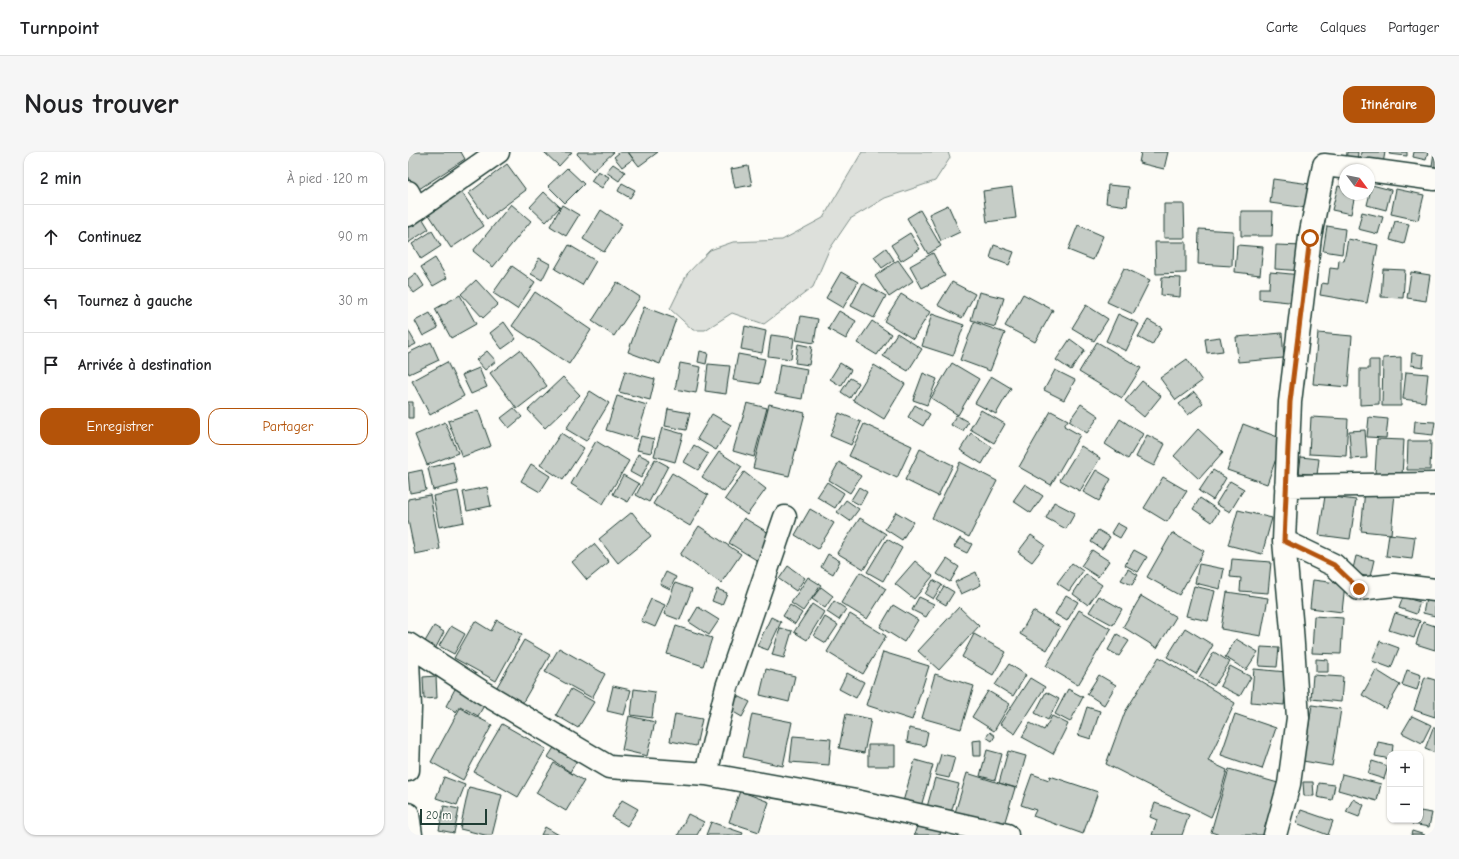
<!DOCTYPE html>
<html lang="fr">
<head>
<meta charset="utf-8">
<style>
	:root { --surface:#fff; --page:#f6f6f6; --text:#202124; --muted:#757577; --line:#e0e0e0; --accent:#b45309 }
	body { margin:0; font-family:"Comic Neue",sans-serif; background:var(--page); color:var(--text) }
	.controls { position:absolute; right:12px; bottom:12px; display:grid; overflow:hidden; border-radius:8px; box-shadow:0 1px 3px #0004 }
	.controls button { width:36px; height:36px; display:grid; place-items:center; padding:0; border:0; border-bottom:1px solid var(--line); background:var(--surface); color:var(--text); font:20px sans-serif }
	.compass { position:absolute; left:931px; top:12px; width:36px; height:36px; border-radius:50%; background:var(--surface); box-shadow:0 1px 3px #0004; rotate:122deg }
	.scale { position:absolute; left:12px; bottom:10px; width:67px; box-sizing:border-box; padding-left:4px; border:2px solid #1f3d34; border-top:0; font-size:11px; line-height:14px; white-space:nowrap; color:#1f3d34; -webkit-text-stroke:3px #fdfcf7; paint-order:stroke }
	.stop { position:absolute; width:12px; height:12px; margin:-9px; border:3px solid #b45309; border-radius:50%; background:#fff }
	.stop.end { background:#b45309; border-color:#fff; box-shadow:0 1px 4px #0008 }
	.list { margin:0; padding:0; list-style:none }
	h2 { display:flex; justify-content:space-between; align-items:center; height:52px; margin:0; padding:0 16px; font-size:17px }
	h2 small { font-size:13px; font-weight:400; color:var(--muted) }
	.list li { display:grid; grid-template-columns:26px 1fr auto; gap:12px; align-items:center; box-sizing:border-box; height:64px; padding:0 16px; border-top:1px solid var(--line) }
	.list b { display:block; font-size:15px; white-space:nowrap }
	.list em { font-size:13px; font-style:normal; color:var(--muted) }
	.actions { display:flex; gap:8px; padding:12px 16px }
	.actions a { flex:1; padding:9px 0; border:1px solid var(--accent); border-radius:12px; text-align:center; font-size:14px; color:var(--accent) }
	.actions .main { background:var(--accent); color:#fff }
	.icon { flex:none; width:22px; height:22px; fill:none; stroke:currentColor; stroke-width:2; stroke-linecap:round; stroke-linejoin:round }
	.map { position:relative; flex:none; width:1027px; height:683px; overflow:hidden; border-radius:12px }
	header { display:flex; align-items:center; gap:24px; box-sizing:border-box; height:56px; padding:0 20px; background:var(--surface); border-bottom:1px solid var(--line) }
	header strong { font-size:19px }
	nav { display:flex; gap:22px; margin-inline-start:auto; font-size:14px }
	.intro { display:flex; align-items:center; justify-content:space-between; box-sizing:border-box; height:96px; padding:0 24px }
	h1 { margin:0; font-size:28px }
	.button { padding:10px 18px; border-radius:12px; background:var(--accent); color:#fff; font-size:14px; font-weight:700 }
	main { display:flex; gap:24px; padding:0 24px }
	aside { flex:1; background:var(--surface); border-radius:12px; box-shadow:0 1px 3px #0004 }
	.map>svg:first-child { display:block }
	.green { fill:#dde0db; stroke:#7e8e88 }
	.building { fill:#c6cdc7; stroke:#1f3d34 }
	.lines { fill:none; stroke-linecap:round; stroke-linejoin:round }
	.minor-casing { stroke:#1f3d34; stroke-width:25 }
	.minor { stroke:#fdfcf7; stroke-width:22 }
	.route { stroke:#b45309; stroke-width:5 }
</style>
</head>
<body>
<header>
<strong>Turnpoint</strong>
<nav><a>Carte</a><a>Calques</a><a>Partager</a></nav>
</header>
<div class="intro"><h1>Nous trouver</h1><a class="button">Itinéraire</a></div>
<main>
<aside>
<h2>2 min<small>À pied · 120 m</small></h2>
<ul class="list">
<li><svg class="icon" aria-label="ahead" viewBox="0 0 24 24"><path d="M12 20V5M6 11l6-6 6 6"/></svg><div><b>Continuez</b></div><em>90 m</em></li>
<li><svg class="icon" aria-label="left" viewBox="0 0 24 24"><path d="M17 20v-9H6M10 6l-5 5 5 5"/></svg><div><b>Tournez à gauche</b></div><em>30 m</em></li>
<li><svg class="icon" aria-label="arrive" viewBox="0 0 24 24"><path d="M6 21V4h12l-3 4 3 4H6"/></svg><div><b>Arrivée à destination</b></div></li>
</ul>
<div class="actions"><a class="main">Enregistrer</a><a>Partager</a></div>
</aside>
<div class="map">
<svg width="1027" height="683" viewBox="0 0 1027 683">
	<rect width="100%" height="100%" fill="#fdfcf7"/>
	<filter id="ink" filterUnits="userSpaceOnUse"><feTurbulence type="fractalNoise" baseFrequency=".025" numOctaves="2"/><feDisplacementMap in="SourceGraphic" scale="8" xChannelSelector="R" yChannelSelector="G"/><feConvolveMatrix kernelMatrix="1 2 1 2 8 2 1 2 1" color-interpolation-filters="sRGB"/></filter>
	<g filter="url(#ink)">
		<path class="green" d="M454,0h86l2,6 -15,23 -50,17 -35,21 -21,31 -16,37 -49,37 -32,-11 -27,17h-12l-23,-21 17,-35 23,-24 23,-8 49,-2 41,-22z"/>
		<path class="building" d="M1,0h52l4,7 -49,32 -8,-13v-25z
			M136,0h28l-13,14z
			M170,0h36l-21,19 -16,-17z
			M212,0h8l5,7 -11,8 -8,-10z
			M220,0h30l-19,14z
			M733,0h27l-4,17 -25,-6z
			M939,0h11l-1,12 -11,-1z
			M953,0h24l-2,12 -23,-4z
			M982,0h17v4l-18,-2z
			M1006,0h14l-2,8 -13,-3z
			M1026,0h1v15l-3,-1z
			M99,12l19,26 -39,29 -18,-26z
			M205,12l12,8 -6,9 -13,-9z
			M340,14l4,19 -17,3 -4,-19z
			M159,16l17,16 -19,19 -17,-17z
			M190,19l11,6 -7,11 -11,-7z
			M865,27l37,5 -3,24 -37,-5z
			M214,31l13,7 -5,8 -12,-7z
			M700,33l21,2 -2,19 -21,-3z
			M964,33l19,5 -5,20 -19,-5z
			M930,34l7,2v6h10l-4,20 -19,-4z
			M604,35l4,31 -29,4 -4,-31z
			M51,36l25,38 -33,22 -25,-38z
			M988,37l28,6 -6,25 -27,-6z
			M136,40l16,15 -14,15 -16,-15z
			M103,52l20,17 -38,46 -20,-16z
			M756,52h20l1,34h-21z
			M154,53l17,10 -13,21 -16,-10z
			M540,53l12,27 -19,9 -12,-27z
			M193,58l21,14 -18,28 -21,-13z
			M512,58l21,36 -13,8 -21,-36z
			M833,59h32l-1,25h-31z
			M954,60l21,5 -5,17 -20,-5z
			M13,64l8,13 -21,14v-19z
			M987,69l14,3 -5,20 -14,-4z
			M670,73l25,11 -10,24 -25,-10z
			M919,74l18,3 -3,25 -19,-3z
			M791,77l34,2 -1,35 -34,-2z
			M24,79l9,15 -20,13 -9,-15z
			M502,81l10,16 -19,12 -10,-16z
			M940,87l30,6 -11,58 -47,-8 2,-12 6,1 2,-16 8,1 1,-9 5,1z
			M747,90h31v31l-30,1z
			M161,93l27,16 -14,24 -27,-16z
			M586,93l20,7 -5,13 -19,-7z
			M829,93l26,2 -3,28 -25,-3z
			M868,93l28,1 -1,25 -28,-2z
			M478,96l8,12 -12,8 -8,-11z
			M525,101l12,23 -23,12 -12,-22z
			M27,106l12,20 -14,8 -12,-19z
			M131,106l11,6 -8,16 -11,-6z
			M490,108l15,21 -24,16 -14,-21z
			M104,114l23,16 -18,27 -24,-16z
			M716,116l26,12 -17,34 -26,-12z
			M975,117l22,1 -2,28 -22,-1z
			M433,120l17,10 -15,26 -17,-10z
			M862,120l31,3 -2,28 -40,-4v-11h10z
			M1003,120l19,3 -4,26 -19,-3z
			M8,121l8,13 -10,7 -6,-8v-6z
			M754,125l19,1 -1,19 -19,-2z
			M68,128l22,24 -15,14 -22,-24z
			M209,130l23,15 -26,39 -22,-15z
			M544,130l23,12 -13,24 -24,-13z
			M455,131l23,13 -12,22 -23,-12z
			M127,140l56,38 -22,34 -57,-38z
			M571,140l25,6 -9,29 -24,-7z
			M493,142l29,18 -17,27 -29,-18z
			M615,142l30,16 -18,32 -30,-16z
			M52,143l16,29 -25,14 -16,-29z
			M678,153l22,14 -14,22 -22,-13z
			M236,155l32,12 -16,45 -32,-12z
			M431,159l17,10 -10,18 -18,-10z
			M22,161l8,15 -15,8 -8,-15z
			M524,162l32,11 -11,31 -31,-10z
			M710,162l21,10 -13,27 -20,-10z
			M393,164l17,3 -4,24 -18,-3z
			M740,168l14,8 -10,17 -14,-8z
			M464,169l19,13 -14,21 -20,-12z
			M96,170l12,17 -14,10 -12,-16z
			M566,170l31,11 -15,38 -30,-11z
			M337,174l21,5 -4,22 -21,-4z
			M0,178l8,14 -8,4z
			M489,181l25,16 -14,22 -25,-15z
			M874,181l2,25 -46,4 -2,-25z
			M910,181l34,3 -4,51 -35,-3z
			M363,183l23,3 -3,21 -23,-3z
			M812,185l3,14 -16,2 -2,-14z
			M662,187l15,11 -14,20 -15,-10z
			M23,190l8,18 -30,14 -1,-3v-18z
			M689,190l44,26 -19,30 -43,-26z
			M390,192l14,3 -3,18 -14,-2z
			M112,198l27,36 -30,23 -27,-36z
			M79,199l9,10 -11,9 -9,-10z
			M292,199l8,2 -2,11 -8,-2z
			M1004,201l12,2 -1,12 -12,-2z
			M330,202l27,5 -5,25 -27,-4z
			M993,205v49h-19l1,-48z
			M779,207l15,22 -26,19 -16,-22z
			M961,208h10v44l-19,1v-36h9z
			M39,210l17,34 -34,19 -18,-34z
			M272,211l21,4 -5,26 -21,-4z
			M432,211l11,7 -10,16 -11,-7z
			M544,211l27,16 -21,36 -27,-17z
			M300,212l22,2 -4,28 -21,-3z
			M372,212l27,5 -5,30 -27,-5z
			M466,213l31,19 -21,35 -31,-19z
			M71,216l8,19 -16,7 -9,-19z
			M647,218l20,10 -11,20 -20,-10z
			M217,219l30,8 -5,21 -31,-8z
			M998,220l22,2 -3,28 -22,-3z
			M515,221l14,6 -10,26 -14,-5z
			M583,224l20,12 -15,26 -21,-11z
			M155,225l17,18 -35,33 -17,-18z
			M442,226l9,5 -9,15 -9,-6z
			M734,229l19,15 -17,21 -19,-16z
			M182,239l19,12 -23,38 -20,-12z
			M786,240l9,11 -15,12 -9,-11z
			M209,244l30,9 -11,34 -30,-9z
			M0,250h5v16h-5z
			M339,251l20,5 -13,49 -21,-6z
			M361,252l36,9 -16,63 -36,-8z
			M673,252l18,12 -12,17 -18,-12z
			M507,253l15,9 -7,12 -15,-9z
			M106,256l8,9 -13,11 -8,-10z
			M260,257l22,4 -4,17 -21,-4z
			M70,258l13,36 -29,11 -14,-36z
			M573,258l24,14 -11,19 -24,-14z
			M643,259l17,9 -4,6 16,9 -29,50 -32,-18z
			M431,261l22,9 -10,23 -21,-9z
			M304,262l19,11 -15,25 -19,-11z
			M548,263l12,7 -5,9 -12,-6z
			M903,265l37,2 -2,37 -37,-2z
			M961,265l19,2 -2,19 -19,-1z
			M712,267l23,15 -15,25 -23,-15z
			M1007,269l20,1 -2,13 -19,-2z
			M37,270l13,31 -31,12 -12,-30z
			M456,272l48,22 -15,32 -48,-22z
			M835,272l40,15 -16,45 -40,-14z
			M254,276l21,6 -8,28 -21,-6z
			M790,277l25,23 -24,27 -25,-23z
			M957,278l2,28 -16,1 -2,-28z
			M153,281l23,15 -21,32 -23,-15z
			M563,281l21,14 -10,17 -22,-14z
			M739,283l18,9 -11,22 -18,-9z
			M233,284l13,3 -3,14 -14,-3z
			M969,287l27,1 -2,36 -27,-1z
			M188,289l33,20 -26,43 -32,-20z
			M1000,289h23l-1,29h-23z
			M286,293l14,9 -10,16 -14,-8z
			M673,294l19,12 -20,33 -20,-11z
			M512,297l33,16 -15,31 -33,-16z
			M311,300l23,15 -18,25 -22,-15z
			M230,302l12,6 -9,18 -11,-6z
			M893,305l18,2 -2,16 -18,-2z
			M247,307l13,7 -19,36 -13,-7z
			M45,310l5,22 -25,6 -5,-22z
			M431,310l22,14 -11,17 -21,-13z
			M552,310l37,19 -28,56 -37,-19z
			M123,312l19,12 -10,16 -19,-11z
			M14,318l4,20 -16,3 -2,-20z
			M688,318l15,9 -12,22 -16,-9z
			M805,318l13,8 -13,22 -14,-9z
			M336,320l22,17 -19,26 -22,-16z
			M264,321l36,22 -18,31 -37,-22z
			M215,323l16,9 -11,18 -15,-8z
			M755,325l24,14 -20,31 -23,-14z
			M822,329l14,8 -14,23 -14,-8z
			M419,330l17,11 -9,15 -18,-11z
			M617,332l18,12 -12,17 -18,-12z
			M79,335l4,19 -24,5 -4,-19z
			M451,335l8,5 -7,13 -9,-5z
			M957,338l30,3 -4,41 -30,-3z
			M50,339l6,31 -25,5 -6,-31z
			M22,343l10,54 -25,5 -7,-34v-21z
			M917,344l31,4 -6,39 -31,-4z
			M792,346l19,13 -7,11 -19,-13z
			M438,348l13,9 -9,12 -13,-9z
			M646,350l21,11 -9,16 -20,-11z
			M402,357l24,14 -16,26 -23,-14z
			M830,358l34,8 -10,36 -34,-9z
			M224,360l19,24 -33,27 -19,-24z
			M488,360l17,10 -11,18 -17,-11z
			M336,366l30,18 -16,25 -29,-18z
			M452,366l26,16 -22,35 -27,-16z
			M709,371l9,5 -6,10 -9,-5z
			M291,374l42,28 -20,29 -41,-28z
			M690,378l12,7 -8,12 -11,-7z
			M764,381l32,18 -25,44 -32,-18z
			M981,382l26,3 -3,22 -26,-3z
			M623,383l14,10 -13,17 -14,-10z
			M552,386l12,6 -5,9 -13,-6z
			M479,387l15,9 -19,33 -16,-9z
			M186,392l15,18 -22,18 -15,-18z
			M684,398l17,11 -11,16 -17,-11z
			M726,398l13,7 -9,15 -13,-7z
			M420,402l12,7 -7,13 -12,-7z
			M948,404l18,4 -4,17 -18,-4z
			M539,407l12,8 -9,15 -13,-8z
			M824,407l39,3 -3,31 -28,-2 1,-13 -11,-1z
			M507,409l18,15 -19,23 -19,-15z
			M664,411l11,8 -14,20 -12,-8z
			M791,412l25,5 -4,20 -25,-6z
			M380,414l17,12 -9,13 -17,-12z
			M720,417l10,6 -6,10 -11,-5z
			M258,420l10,5 -6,12 -10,-5z
			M452,420l26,17 -19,30 -26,-16z
			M568,420l5,13 -20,9 -6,-12z
			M678,422l16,11 -14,20 -15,-11z
			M400,425l13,8 -18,26 -12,-8z
			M525,428l9,5 -9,14 -8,-5z
			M905,428l32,4 -3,28 -32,-4z
			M267,431l17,6 -12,31 -16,-6z
			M536,434l10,6 -8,13 -10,-6z
			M786,434l21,5 -7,30 -22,-5z
			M413,435l12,9 -8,12 -13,-9z
			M309,437l10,4 -5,12 -10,-4z
			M819,440l41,6 -7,38 -40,-7z
			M658,443l12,7 -11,19 -12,-7z
			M691,444l23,13 -9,16 -24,-13z
			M733,444l35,21 -19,31 -34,-21z
			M511,445l15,7 -8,13 -14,-7z
			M995,445l17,5 -4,12 -17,-6z
			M243,447l14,6 -10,22 -14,-6z
			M1018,447l9,2v15l-12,-3z
			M426,449l12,8 -7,11 -12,-8z
			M404,452l12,8 -17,28 -13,-8z
			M382,453l12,8 -7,11 -12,-8z
			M485,453l25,15 -14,22 -24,-15z
			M290,455l21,13 -10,15 -20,-13z
			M551,455l20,19 -40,44 -21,-19z
			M671,458l32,19 -33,56 -32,-19z
			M625,459l27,16 -13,23 -27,-16z
			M987,461l25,8 -6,17 -25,-8z
			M442,462l36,22 -23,38 -36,-22z
			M906,464l29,2 -2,36 -29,-1z
			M363,465l10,5 -13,28 -11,-4z
			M417,465l13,8 -12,18 -12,-7z
			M89,468l25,14 -26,47 -42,-23 21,-37 16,10z
			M1015,470l12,4v24l-19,-6z
			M26,474l10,6 -10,19 -11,-6z
			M43,474l14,8 -11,20 -15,-8z
			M268,474l36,12 -9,28 -36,-12z
			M372,476l12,3 -8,27 -12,-3z
			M777,476l28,17 -17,29 -29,-17z
			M566,482l32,18 -13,23 -31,-18z
			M709,482l12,7 -10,15 -11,-6z
			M828,487l22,13 -12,18 -21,-13z
			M116,488l26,15 -30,52 -26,-15z
			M972,489l19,7 -8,20 -19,-7z
			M853,495l18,1 -2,19 -18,-1z
			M151,496l46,26 -13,24 -47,-26z
			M475,500l46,14 -17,54 -46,-15z
			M806,500l16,10 -16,24 -15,-9z
			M751,505l76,46 -27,58 19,9 -8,28 -8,19 -105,-53 19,-52z
			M908,507l12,1v12h-12z
			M601,512l17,11 -13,21 -18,-11z
			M822,514l21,11 -11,19 -20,-10z
			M358,517l29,7 -6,26 -29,-7z
			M846,517l33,3 -3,33 -33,-3z
			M968,518l24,15 -14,24 -24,-14z
			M999,518l14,5 -4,15 -15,-5z
			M439,521l17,9 -8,16 -17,-9z
			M527,522l39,12 -13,43 -39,-11z
			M691,523l17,10 -12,20 -17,-11z
			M905,523l30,2 -2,25 -30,-3z
			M28,524l1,22 -13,1 -1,-22z
			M1017,525l10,3v37l-21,-7z
			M622,526l15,9 -30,47 -15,-10z
			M205,534l18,4 -7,25 -17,-4z
			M48,535l30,15 -8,14 -18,-10 -4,6 -10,-6z
			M163,537l23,13 -16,26 -22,-13z
			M226,537l21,3 -3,26 -21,-3z
			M660,537l15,8 -13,25 -15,-8z
			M580,539l22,13 -16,27 -22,-14z
			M638,540l13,7 -11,21 -13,-7z
			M330,544l12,6 -8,15 -12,-7z
			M904,553l29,4 -9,57 -29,-5z
			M679,555l13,4 -9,28 -13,-4z
			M52,556l32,17 -29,55 -32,-18z
			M267,562l27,5 -6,27 -26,-5z
			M344,562l40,8 -9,44 -40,-9z
			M438,562l25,5 -7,34 -25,-5z
			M827,562l41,14 -14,41 -41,-14z
			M221,564l26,6 -8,34 -25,-6z
			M644,564l16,8 -15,30 -31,-17 8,-14 14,7z
			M1004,564l19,9 -9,18 -20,-10z
			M94,572l44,25 -28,48 -44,-25z
			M501,576l19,4 -3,14 -18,-4z
			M1025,576h2v25l-10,-4z
			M582,580l5,4 -3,5 -6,-4z
			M385,584l38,3 -2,26 -39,-3z
			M573,588v16h-8l-1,-15z
			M970,590l15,3 -1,9h-2v5l-15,-3z
			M149,591l22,14 -9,15 -22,-15z
			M460,593h27v21h-27z
			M579,598l15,4 -7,26 -15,-4z
			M600,599l18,5 -9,32 -18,-5z
			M533,602l14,3 -6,21 -14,-3z
			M507,608l18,5 -13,45 -18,-5z
			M964,609l16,5 -4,13 -16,-5z
			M146,611l30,18 -18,30 -30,-18z
			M821,617l49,14 -15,52h-43l-9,-3z
			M559,621l48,15 -13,43 -48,-15z
			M624,622l17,6 1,-4 48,16 -15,42 -50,-18 3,-6 -15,-5z
			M934,622l39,10 -4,17 -39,-11z
			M36,625l21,8 -8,20 -21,-7z
			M527,626l24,6 -8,29 -24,-6z
			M895,630h10l1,14h-10z
			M911,631l16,2 -3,15 -15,-3z
			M61,635l33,8 -10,40h-7l-25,-6z
			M332,639l29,11 -10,30 -30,-10z
			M945,647l11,6 -5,12 -13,-5z
			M214,648l16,9 -11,17 -15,-9z
			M747,651l34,12 -7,20h-30l5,-15 -7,-3z
			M36,654l15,3 -5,24 -15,-3z
			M893,658l32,11 -5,14 -32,-12z
			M1012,659l12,2 -3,14 -17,-3 1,-4h7z
			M280,662l16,8 -7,13h-19z
			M303,670l32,11 -1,2h-36z
			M510,671l23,8 -1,4h-26z
			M137,675l14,8h-18z
			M1004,679l13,4h-14z"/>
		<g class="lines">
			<defs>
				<path id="minor" d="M961,18l66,9
					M0,40l9,17
					M0,63l90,-63
					M878,334l149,-2
					M377,365l-58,170 -21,87 150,27 151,34
					M876,389l50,24 25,24 35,-4 41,5
					M0,492l74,48 127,75 97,7
					M0,508l2,47 -2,63
					M0,662l3,21
					M867,683l14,-51 9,-66 -6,-88 -8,-89 6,-139 20,-165 14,-72 42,5"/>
			</defs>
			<use href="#minor" class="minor-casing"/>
			<use href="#minor" class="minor"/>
		</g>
	</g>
	<g class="lines" filter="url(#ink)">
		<path class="route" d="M902,86l-20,164 -6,139 50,24 25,24"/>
	</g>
</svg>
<div class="controls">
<button>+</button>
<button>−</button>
</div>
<svg class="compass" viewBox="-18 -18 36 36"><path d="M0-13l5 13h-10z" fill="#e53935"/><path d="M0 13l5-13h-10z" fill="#757577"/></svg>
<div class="scale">20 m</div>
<div class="stop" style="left:902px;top:86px"></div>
<div class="stop end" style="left:951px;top:437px"></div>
</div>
</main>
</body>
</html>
